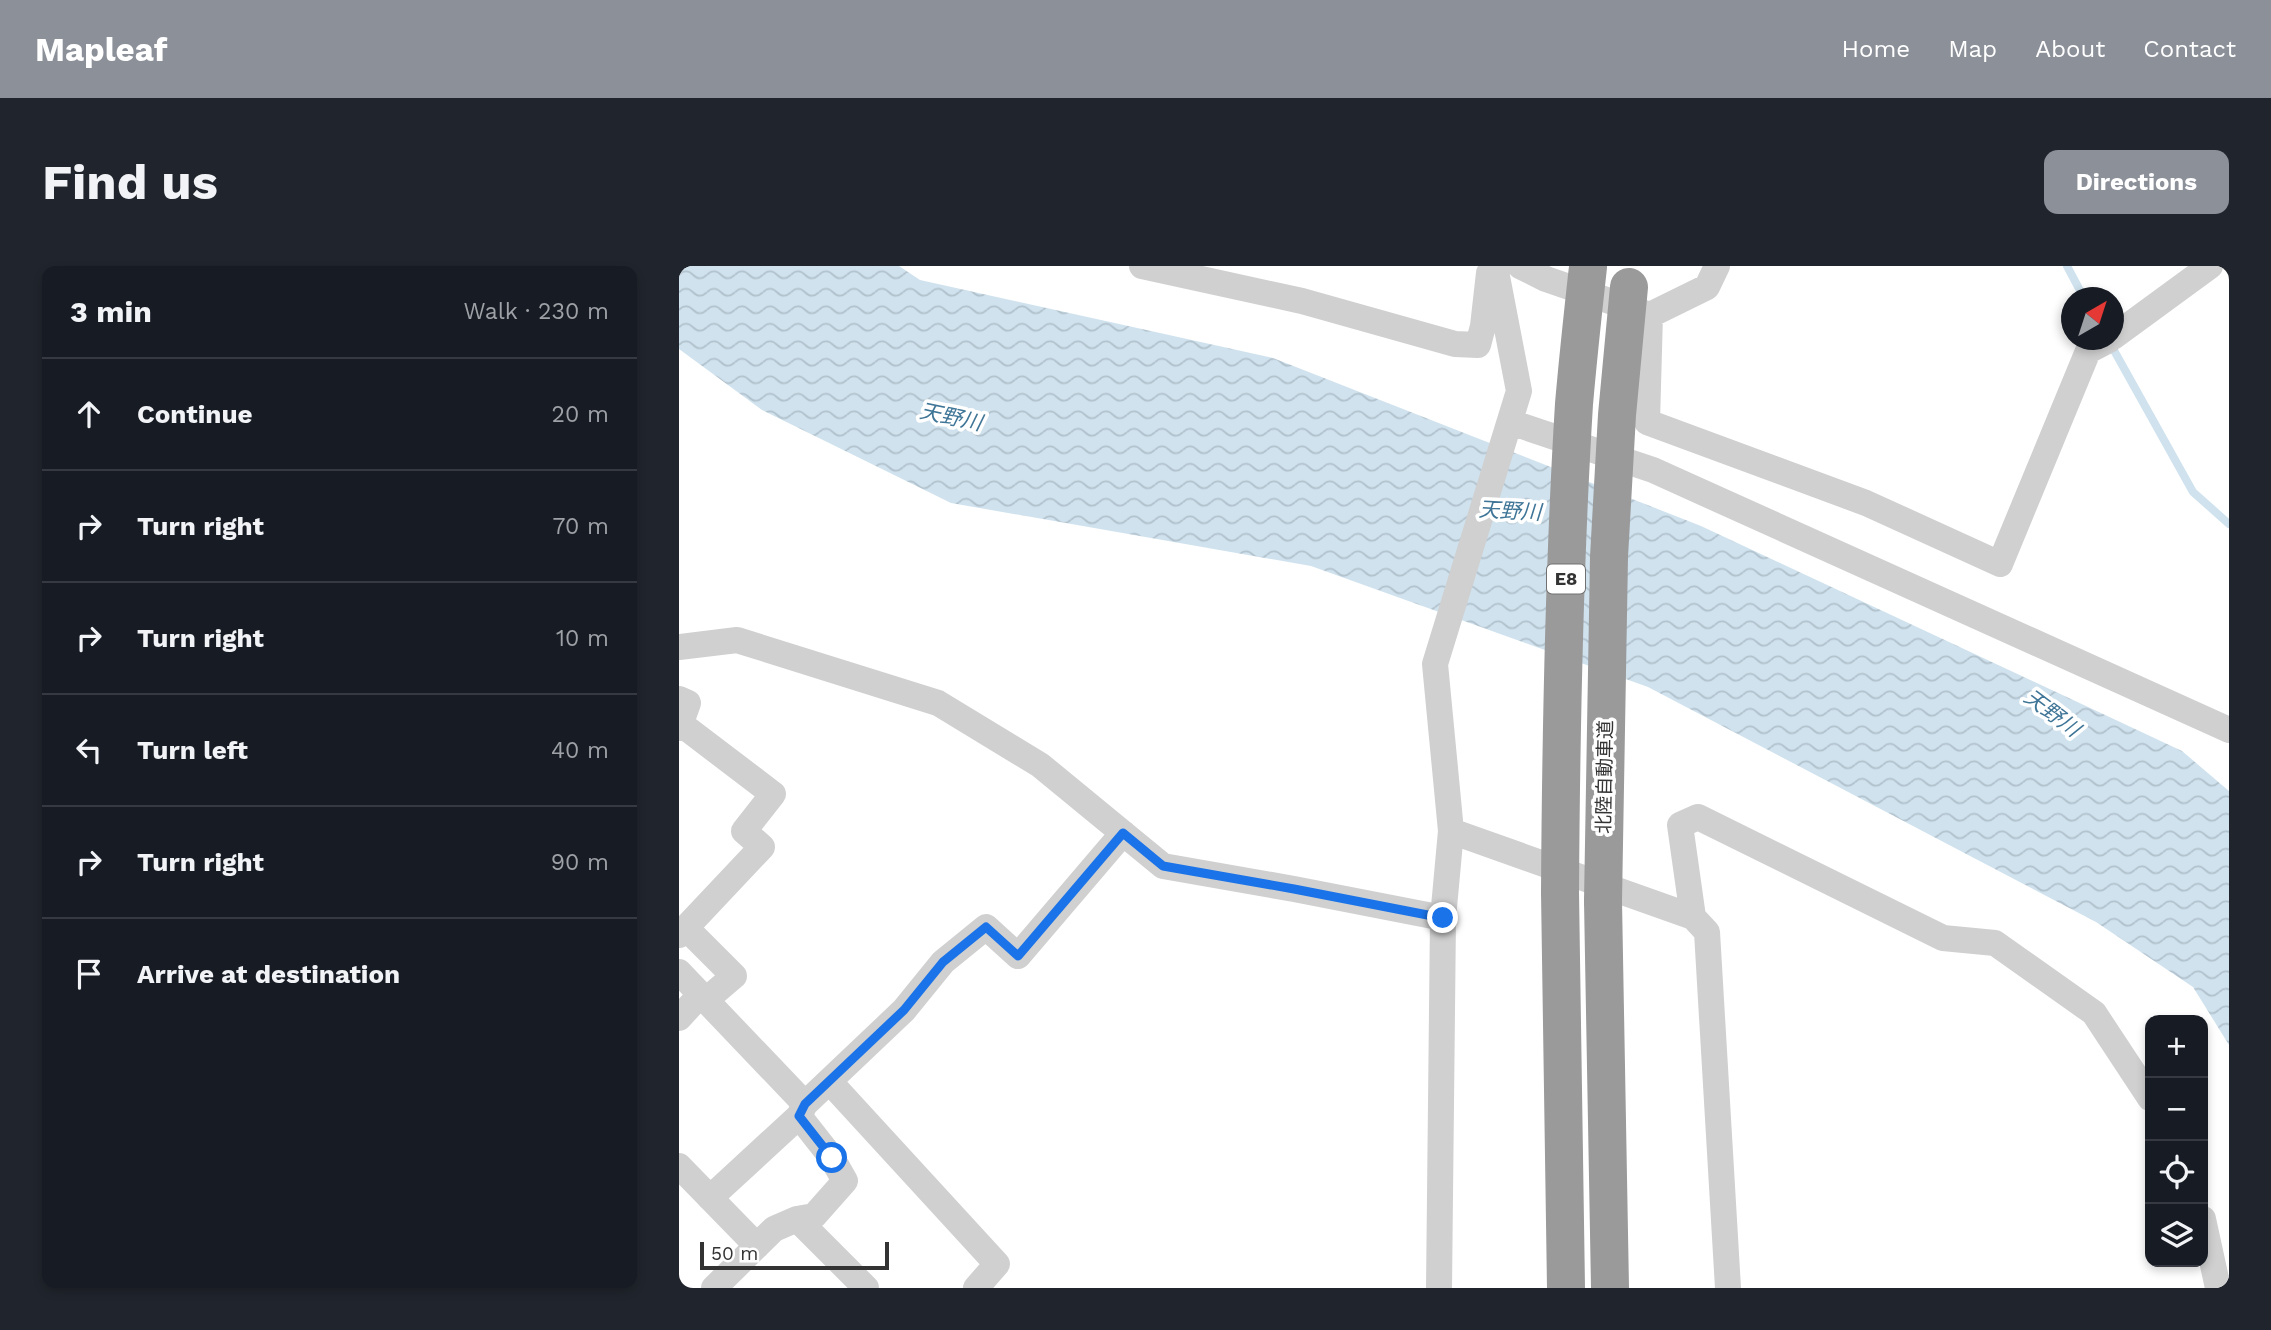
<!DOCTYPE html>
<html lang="en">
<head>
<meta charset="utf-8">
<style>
	:root { --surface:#171b24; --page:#20242c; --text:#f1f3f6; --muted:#9ea1a6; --line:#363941; --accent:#8c9099 }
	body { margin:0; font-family:"Work Sans","Noto Sans JP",sans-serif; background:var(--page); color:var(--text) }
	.controls { position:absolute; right:21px; bottom:21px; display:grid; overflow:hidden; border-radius:14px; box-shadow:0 4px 10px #0003 }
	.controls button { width:63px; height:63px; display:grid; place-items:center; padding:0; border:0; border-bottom:2px solid var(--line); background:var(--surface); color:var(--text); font:35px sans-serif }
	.compass { position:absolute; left:1382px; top:21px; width:63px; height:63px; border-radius:50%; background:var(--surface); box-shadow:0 4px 10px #0003; rotate:39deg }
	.scale { position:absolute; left:21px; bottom:18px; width:189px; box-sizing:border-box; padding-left:7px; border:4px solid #333; border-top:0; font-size:19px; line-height:24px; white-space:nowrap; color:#333; -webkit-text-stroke:5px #fff; paint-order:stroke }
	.stop { position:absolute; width:21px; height:21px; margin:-16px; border:5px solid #1a73e8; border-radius:50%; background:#fff }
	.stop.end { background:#1a73e8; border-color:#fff; box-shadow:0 2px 7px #0008 }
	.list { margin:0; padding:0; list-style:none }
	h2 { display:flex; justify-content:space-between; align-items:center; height:91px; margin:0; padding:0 28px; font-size:30px }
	h2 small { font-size:23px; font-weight:400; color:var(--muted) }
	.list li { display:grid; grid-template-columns:46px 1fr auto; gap:21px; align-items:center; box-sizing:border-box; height:112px; padding:0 28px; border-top:2px solid var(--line) }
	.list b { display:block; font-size:26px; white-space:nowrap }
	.list em { font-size:23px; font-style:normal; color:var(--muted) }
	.icon { flex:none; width:38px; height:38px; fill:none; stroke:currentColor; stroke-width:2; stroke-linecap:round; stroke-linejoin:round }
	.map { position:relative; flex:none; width:1550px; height:1022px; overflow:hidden; border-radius:14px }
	header { display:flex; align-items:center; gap:42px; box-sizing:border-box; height:98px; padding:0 35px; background:var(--accent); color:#fff }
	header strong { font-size:33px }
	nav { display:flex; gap:38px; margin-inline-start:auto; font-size:24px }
	.intro { display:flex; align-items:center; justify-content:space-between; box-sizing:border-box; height:168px; padding:0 42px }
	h1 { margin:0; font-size:49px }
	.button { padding:18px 32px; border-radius:14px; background:var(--accent); color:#fff; font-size:24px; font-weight:700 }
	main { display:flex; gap:42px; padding:0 42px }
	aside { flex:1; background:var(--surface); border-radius:14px; box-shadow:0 4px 10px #0003 }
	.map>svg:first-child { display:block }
	.water { fill:url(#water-waves) }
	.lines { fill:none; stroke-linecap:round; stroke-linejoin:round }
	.stream { stroke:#cfe2ee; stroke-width:8 }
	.minor { stroke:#d0d0d0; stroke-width:26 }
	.highway { stroke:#9a9a9a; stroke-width:38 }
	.highway-bridge { stroke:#9a9a9a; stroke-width:38 }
	.route { stroke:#1a73e8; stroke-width:9 }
	.labels { text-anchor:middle; stroke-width:7; stroke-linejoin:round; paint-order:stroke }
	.shield { fill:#fff; stroke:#707070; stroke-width:2 }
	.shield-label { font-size:18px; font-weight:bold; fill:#333 }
	.street-label { font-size:19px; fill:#333; stroke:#fff }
	.water-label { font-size:21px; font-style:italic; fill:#3f7597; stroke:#fff }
</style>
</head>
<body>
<header>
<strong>Mapleaf</strong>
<nav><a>Home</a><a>Map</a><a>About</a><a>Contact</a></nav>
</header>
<div class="intro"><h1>Find us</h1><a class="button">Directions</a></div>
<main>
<aside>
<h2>3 min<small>Walk · 230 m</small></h2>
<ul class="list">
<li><svg class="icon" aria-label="ahead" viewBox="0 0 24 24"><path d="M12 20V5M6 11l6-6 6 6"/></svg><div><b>Continue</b></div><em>20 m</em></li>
<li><svg class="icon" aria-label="right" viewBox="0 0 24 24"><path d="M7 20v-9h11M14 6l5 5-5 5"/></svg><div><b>Turn right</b></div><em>70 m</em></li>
<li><svg class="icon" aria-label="right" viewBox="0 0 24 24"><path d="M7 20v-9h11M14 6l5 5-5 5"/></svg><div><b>Turn right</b></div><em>10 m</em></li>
<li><svg class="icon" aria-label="left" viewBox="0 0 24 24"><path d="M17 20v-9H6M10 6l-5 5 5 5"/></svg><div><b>Turn left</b></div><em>40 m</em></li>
<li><svg class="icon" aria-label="right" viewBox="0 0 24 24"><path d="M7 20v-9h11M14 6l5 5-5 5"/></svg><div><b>Turn right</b></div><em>90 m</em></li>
<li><svg class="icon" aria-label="arrive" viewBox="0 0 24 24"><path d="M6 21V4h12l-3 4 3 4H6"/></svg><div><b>Arrive at destination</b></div></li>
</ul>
</aside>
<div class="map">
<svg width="1550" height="1022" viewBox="0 0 1550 1022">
	<defs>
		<pattern id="water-waves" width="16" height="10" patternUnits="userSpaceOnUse" patternTransform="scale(1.75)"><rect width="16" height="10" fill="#cfe2ee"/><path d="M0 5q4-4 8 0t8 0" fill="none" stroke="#b2c2cd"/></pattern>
	</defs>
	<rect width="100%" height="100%" fill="#fff"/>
	<path class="water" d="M0,0h220l21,14 353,78 428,168 481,225 47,40v254l-36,-58 -97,-65 -448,-235 -337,-121 -360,-63 -189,-93 -83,-61z"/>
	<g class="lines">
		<path class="stream" d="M1388,0l17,32
			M1432,79l82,147 36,32"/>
		<path class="minor" d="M463,0l160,35 153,43 23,1 5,-19 6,-53
			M816,0l24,125 -84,273 16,167 242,86 -13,-92 18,-8 245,121 52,5 99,70 56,85
			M841,0l26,13 104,36 57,-28 10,-21
			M971,49l-3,107 219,81 134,61 88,-213 21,-11
			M1434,71l97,-71
			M831,156l143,48 576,260
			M0,381l58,-7 201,63 102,62 123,101 131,23 149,29
			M0,433l9,4 -9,25
			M1014,651l14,15 21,356
			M7,662l48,48 -28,24
			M0,669l83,-88 -18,-16 29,-37 -92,-70
			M0,706l126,132 -6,12 33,42 13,23 -31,35 -17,3 -23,10 -60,59
			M0,752l21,-23
			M150,815l168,183 -21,24
			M126,838l99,-94 39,-48 43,-35 32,29 105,-123
			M0,900l78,80
			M31,932l89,-82
			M118,953l69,69
			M1524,953l15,69
			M760,1022l4,-370 8,-87"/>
		<path class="highway" d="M881,626l6,396
			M924,635l7,387"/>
		<path class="highway-bridge" d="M881,626c1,-163 4,-326 14,-488 4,-46 9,-92 14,-137
			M924,635l6,-344 8,-142 12,-128"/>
	</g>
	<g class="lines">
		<path class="route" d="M153,892l-33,-42 6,-12 99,-94 39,-48 43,-35 32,29 105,-123 40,33 131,23 149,29"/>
	</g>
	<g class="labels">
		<rect class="shield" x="868" y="298.5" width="38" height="29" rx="5"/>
		<g class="shield-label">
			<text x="887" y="319">E8</text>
		</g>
		<g class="street-label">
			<text transform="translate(925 511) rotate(-89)" y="7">北陸自動車道</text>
		</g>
		<g class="water-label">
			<text transform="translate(272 151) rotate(12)" y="7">天野川</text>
			<text transform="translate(831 245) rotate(3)" y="7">天野川</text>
			<text transform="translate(1373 447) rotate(37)" y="7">天野川</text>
		</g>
	</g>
</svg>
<div class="controls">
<button>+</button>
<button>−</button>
<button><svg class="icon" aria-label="locate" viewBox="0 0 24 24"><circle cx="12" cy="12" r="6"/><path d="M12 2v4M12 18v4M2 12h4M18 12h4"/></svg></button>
<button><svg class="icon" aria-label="layers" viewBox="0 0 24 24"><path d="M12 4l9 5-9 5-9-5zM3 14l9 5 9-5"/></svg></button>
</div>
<svg class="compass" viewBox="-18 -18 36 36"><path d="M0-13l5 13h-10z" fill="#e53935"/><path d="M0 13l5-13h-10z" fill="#9ea1a6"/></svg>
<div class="scale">50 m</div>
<div class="stop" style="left:153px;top:892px"></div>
<div class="stop end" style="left:764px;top:652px"></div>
</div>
</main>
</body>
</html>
